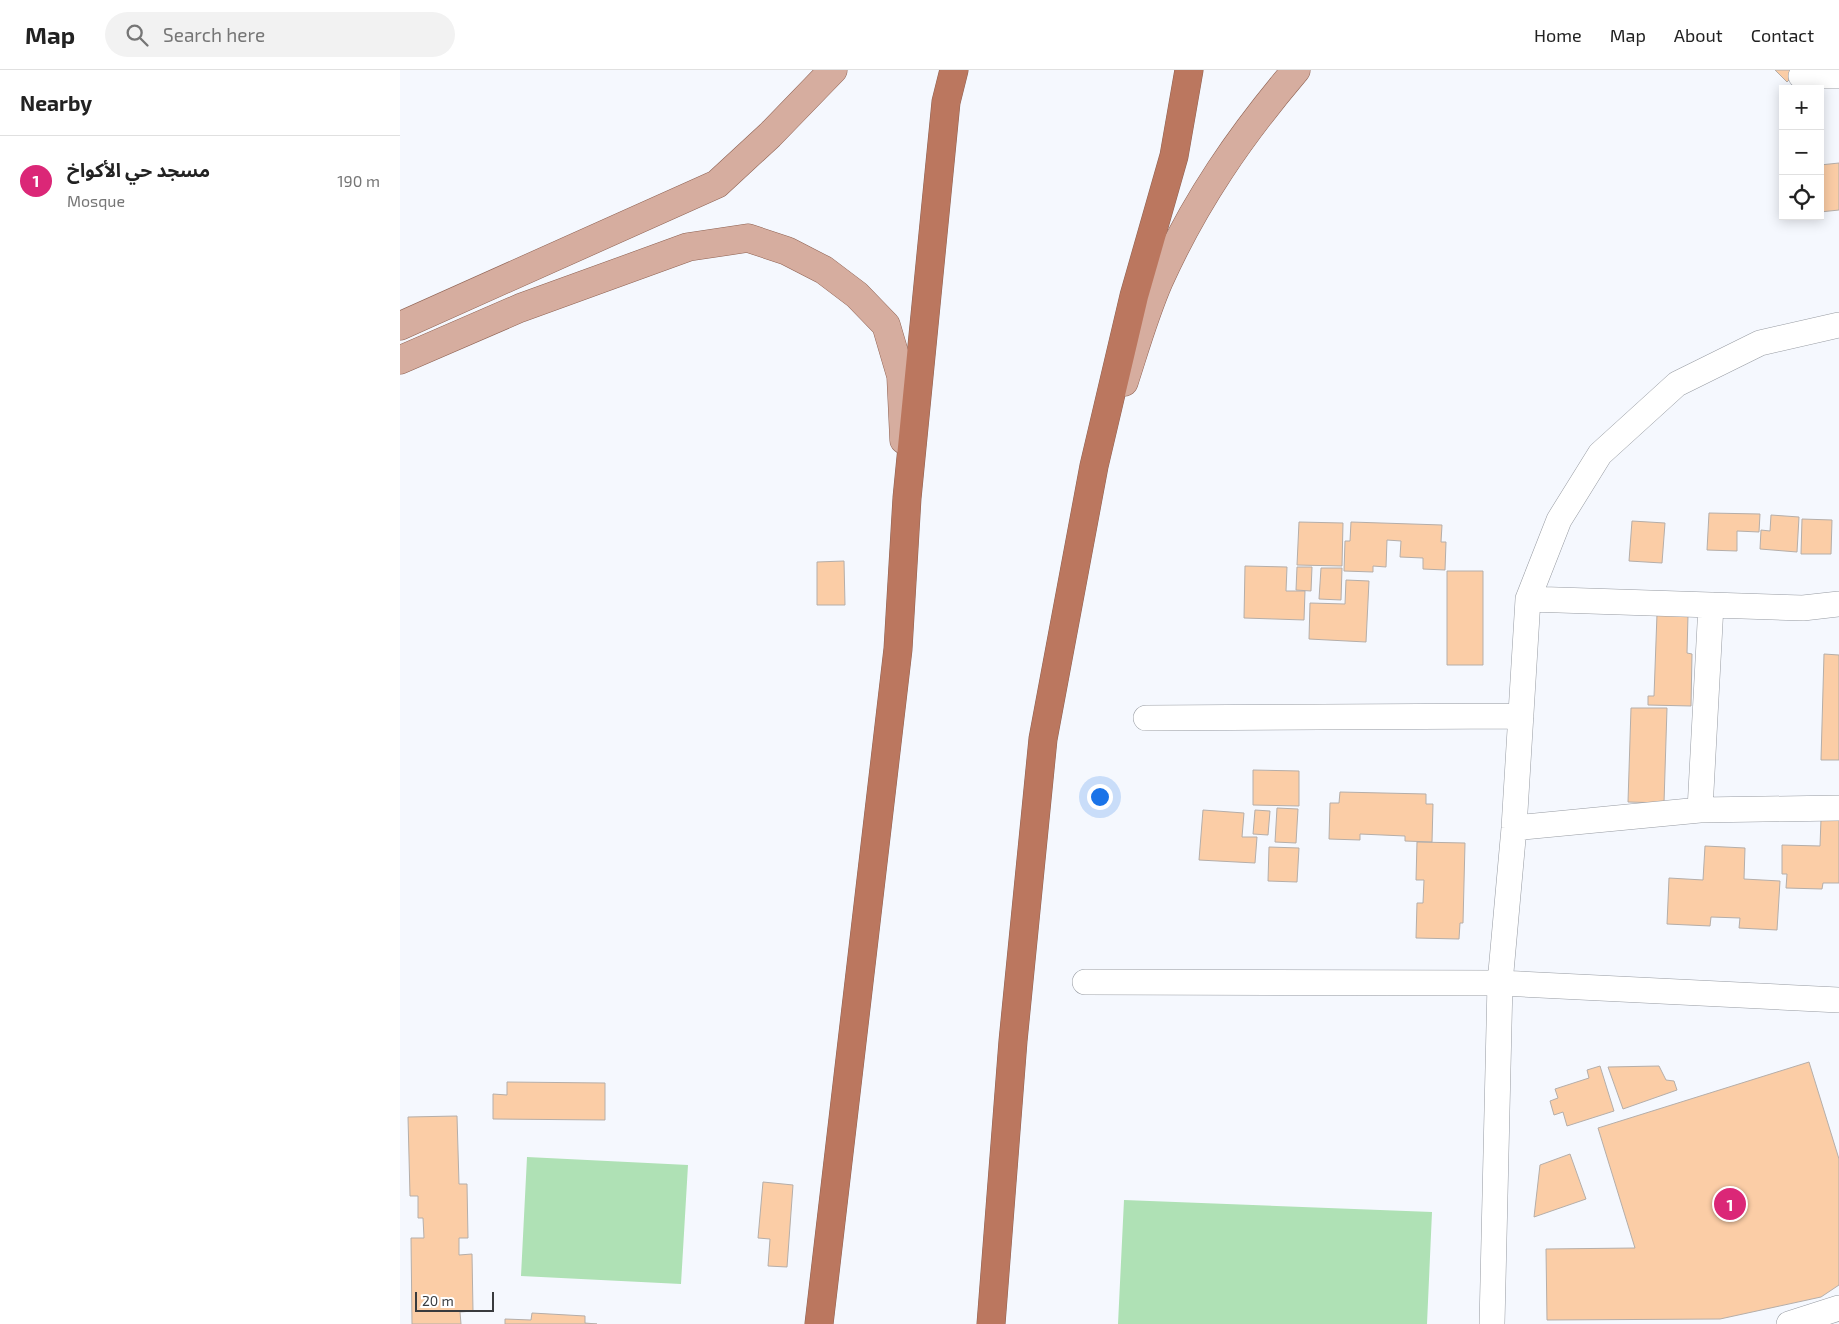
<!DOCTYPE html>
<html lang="en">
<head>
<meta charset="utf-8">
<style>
	:root { --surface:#fff; --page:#f2f2f2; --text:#222; --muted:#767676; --line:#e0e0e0; --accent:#db2777 }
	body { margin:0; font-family:"Exo 2","Noto Sans Arabic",sans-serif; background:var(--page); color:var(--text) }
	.controls { position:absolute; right:15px; top:15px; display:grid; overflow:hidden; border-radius:0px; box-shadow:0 2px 12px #0003 }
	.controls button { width:45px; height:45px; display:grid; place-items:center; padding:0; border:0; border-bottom:1px solid var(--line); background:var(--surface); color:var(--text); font:25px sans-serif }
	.scale { position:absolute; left:15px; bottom:12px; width:79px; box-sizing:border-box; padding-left:5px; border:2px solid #393b3e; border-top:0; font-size:14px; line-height:18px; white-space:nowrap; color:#393b3e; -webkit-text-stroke:4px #fff; paint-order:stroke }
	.you { position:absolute; left:699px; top:726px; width:18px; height:18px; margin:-12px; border:4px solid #fff; border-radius:50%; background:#1a73e8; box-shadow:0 0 0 8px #1a73e833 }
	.badge { display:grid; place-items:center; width:32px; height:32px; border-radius:50%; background:var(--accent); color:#fff; font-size:16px; font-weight:700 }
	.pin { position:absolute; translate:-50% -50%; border:2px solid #fff; box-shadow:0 1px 5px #0006 }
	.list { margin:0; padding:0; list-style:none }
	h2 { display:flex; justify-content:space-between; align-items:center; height:65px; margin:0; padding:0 20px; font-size:21px }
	h2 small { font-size:16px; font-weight:400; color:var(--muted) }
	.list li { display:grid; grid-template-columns:32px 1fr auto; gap:15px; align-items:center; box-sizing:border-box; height:90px; padding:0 20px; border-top:1px solid var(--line) }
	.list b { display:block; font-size:19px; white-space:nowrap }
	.list p { margin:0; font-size:16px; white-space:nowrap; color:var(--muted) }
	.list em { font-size:16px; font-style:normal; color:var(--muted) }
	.icon { flex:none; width:28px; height:28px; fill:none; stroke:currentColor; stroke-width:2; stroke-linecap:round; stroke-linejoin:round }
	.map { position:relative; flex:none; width:1439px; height:1254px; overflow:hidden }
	header { display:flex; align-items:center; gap:30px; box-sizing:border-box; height:70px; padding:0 25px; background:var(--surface); border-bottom:1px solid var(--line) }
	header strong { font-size:24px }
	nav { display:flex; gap:28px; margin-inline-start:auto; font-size:18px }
	.search { width:350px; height:45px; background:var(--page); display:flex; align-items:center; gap:12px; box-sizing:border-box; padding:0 18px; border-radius:28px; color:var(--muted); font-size:19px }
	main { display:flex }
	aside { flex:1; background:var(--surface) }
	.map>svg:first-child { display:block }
	.green { fill:#afe1b5 }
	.building { fill:#fbcda6; stroke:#b5aea9 }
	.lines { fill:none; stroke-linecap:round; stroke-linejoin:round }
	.minor-casing { stroke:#979ba2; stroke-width:26 }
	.major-casing { stroke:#8e6253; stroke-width:29 }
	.highway-casing { stroke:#8e6253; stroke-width:29 }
	.minor { stroke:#fff; stroke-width:25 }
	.major { stroke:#d6ad9f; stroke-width:28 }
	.highway { stroke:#bb775f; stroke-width:28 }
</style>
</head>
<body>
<header>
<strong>Map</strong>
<div class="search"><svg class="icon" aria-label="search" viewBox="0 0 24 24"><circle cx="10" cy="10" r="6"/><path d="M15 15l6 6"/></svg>Search here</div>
<nav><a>Home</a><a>Map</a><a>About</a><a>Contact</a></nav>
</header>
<main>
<aside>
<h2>Nearby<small></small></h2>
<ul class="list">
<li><span class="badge">1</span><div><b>مسجد حي الأكواخ</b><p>Mosque</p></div><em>190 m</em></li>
</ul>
</aside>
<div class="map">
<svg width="1439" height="1254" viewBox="0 0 1439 1254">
	<rect width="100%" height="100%" fill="#f5f8fe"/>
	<path class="green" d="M127,1087l161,8 -7,119 -160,-8z
		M724,1130l308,12 -5,112h-309z"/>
	<path class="building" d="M1375,0h24l-12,12z
		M1439,93v47l-19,2v-47z
		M1309,443l51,1 -1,18 -22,-1v20l-30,-1z
		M1371,445l28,2 -2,35 -37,-3 1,-19 9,1z
		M1402,449l30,1 -1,34h-30z
		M1232,451l33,2 -3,40 -33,-2z
		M899,452l44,1 -1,43 -45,-1z
		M951,452l91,3 -1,17h5l-1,28 -22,-1v-11l-23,-1 1,-16 -14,-1 -1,27 -13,-1v6l-29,-1 1,-30h5z
		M444,491l1,44h-28v-43z
		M845,496l42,1 -1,24h19l-1,29 -60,-2z
		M897,497h15l-1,24 -15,-1z
		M921,498h21l-1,32 -22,-1z
		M1047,501h36v94h-36z
		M946,510l23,1 -3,61 -57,-3 1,-36 35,1z
		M1257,544l31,1 -1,38 5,1 -1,52 -43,-1v-9h6z
		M1424,584l15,1v105h-18z
		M1231,638h36l-3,95 -36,-1z
		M853,700l46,1v35l-46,-1z
		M940,722l86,2v10h7l-1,38 -27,-1v-5l-45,-2v6l-31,-1 1,-36h9z
		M877,738l21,1 -2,34 -21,-1z
		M803,740l41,3 -2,24h15l-2,26 -56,-3z
		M855,740l15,1 -2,24 -15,-1z
		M1421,749h18v64h-16l-1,6 -36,-1 1,-14h-5v-29l38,1z
		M1017,772l48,1 -2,80h-3l-1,16 -43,-1 1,-35h6l1,-23h-8z
		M1305,776l40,2 -1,31 36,2 -3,49 -38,-2 1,-10 -29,-1 -1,9 -43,-2 2,-46 34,2z
		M869,777l30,1 -2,34 -29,-1z
		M1409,992l30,97v126l-18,12 -101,22 -173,1 -1,-71 89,-1 -37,-120z
		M1200,996l14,45 -47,15 -4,-14 -9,3 -4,-14 8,-3 -3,-9 34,-11 -2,-8z
		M1259,996l7,14 8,1 3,9 -54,19 -15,-42z
		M107,1012l98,1v37l-112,-1v-25l14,1z
		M57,1046l2,68h8l1,54h-9v17l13,-1 1,57 -13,1 1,12h-49l-1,-86h13l-1,-20h-5v-22h-8l-2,-79z
		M1170,1084l16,45 -52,18 6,-52z
		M363,1112l30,3 -6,82 -19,-1 2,-27 -12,-1z
		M132,1243l53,3v7l12,1h-92v-5l26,1z"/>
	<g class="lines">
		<defs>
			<path id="minor" d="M1401,6h38
				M1128,529l275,9 36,-4
				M746,648l375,-2
				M1300,740l11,-205
				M1114,758l186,-18 139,-2
				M685,912l415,1 339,17
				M1092,1254l8,-341 14,-155 14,-229 31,-79 41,-66 77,-70 83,-41 79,-18
				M1389,1254l50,-16"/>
			<path id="major" d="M0,256l317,-142 53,-49 63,-65
				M0,290l120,-52 168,-61 60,-9 39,13 37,19 33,25 29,30 15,51 3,64
				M724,312c11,-34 21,-69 35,-101 36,-80 81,-145 137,-211"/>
			<path id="highway" d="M419,1254l79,-675 9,-151 39,-396 8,-32
				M591,1254l22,-283 30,-302 51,-273 40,-170 40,-140 15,-86"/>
		</defs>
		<use href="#minor" class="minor-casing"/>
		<use href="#major" class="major-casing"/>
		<use href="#highway" class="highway-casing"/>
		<use href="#minor" class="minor"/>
		<use href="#major" class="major"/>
		<use href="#highway" class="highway"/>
	</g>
</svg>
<div class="controls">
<button>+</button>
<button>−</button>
<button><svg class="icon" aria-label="locate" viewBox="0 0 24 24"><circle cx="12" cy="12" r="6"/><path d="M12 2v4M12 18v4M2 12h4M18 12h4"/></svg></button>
</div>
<div class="scale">20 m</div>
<div class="you"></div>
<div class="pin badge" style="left:1330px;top:1134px">1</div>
</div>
</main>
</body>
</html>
